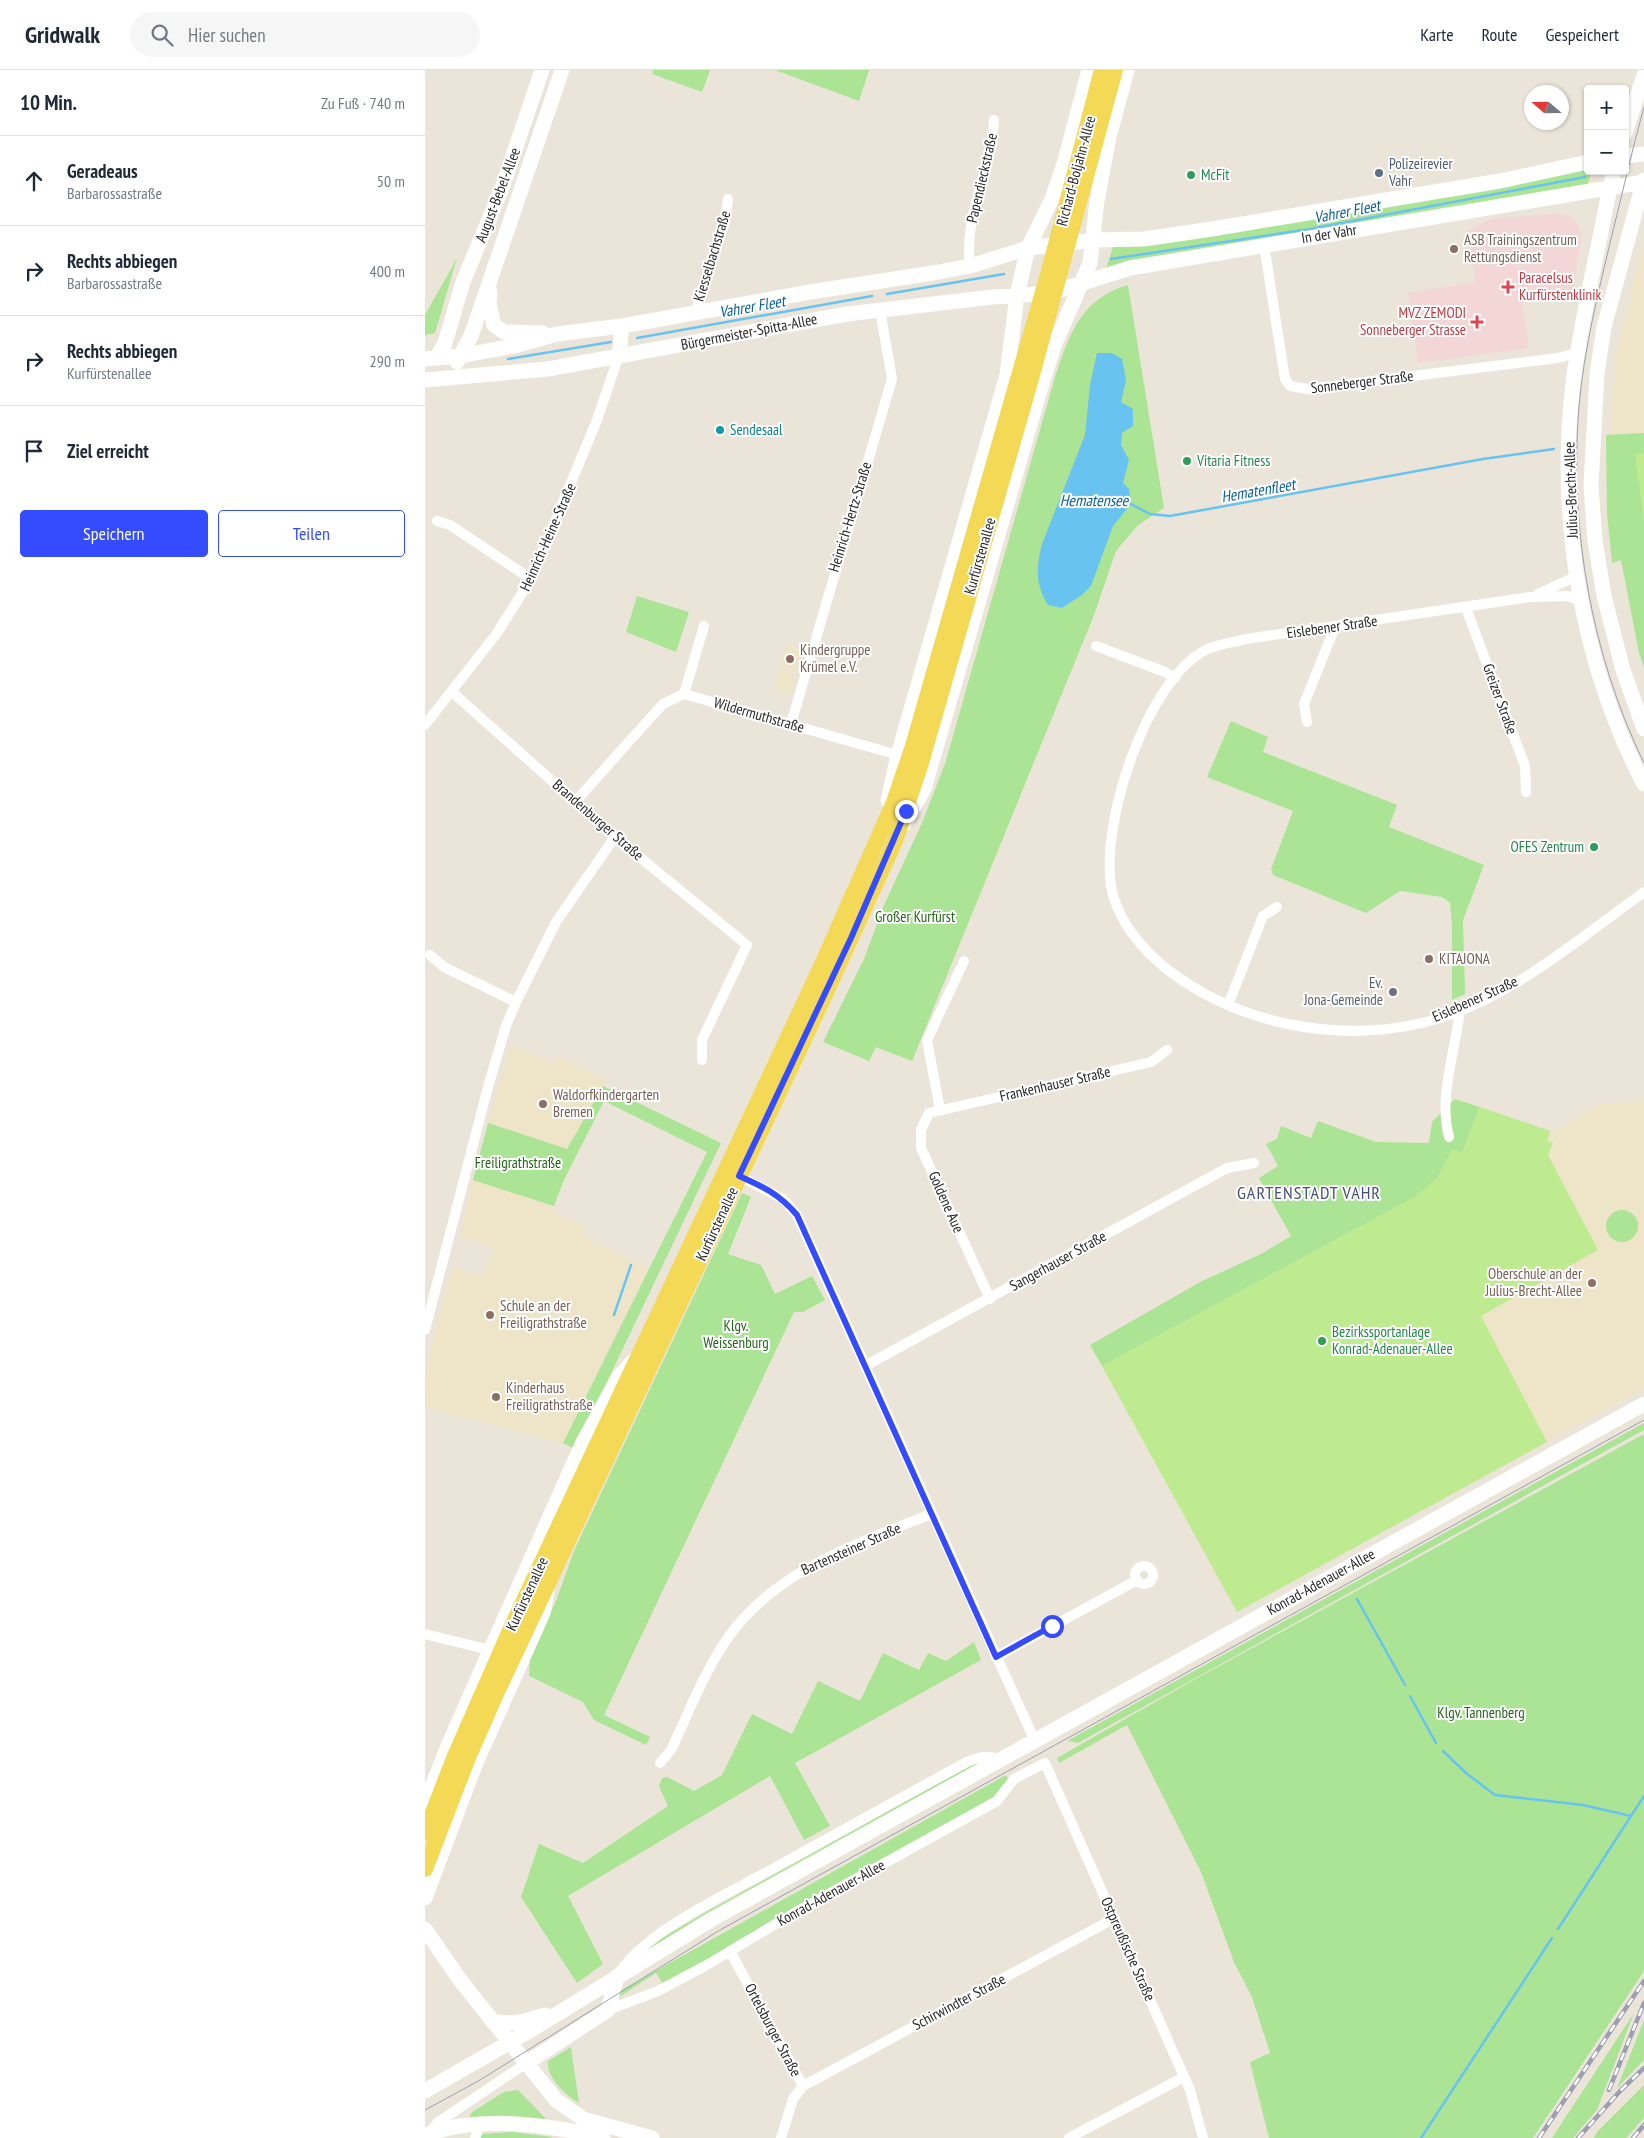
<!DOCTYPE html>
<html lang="de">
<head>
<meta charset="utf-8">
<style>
	:root { --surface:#fff; --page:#f6f6f7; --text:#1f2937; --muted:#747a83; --line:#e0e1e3; --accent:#344cfe }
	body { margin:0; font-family:"PT Sans Narrow",sans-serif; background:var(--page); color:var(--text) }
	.controls { position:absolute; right:15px; top:15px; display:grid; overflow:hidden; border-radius:5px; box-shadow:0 1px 4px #0004 }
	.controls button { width:45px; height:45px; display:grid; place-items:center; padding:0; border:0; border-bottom:1px solid var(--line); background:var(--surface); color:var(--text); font:25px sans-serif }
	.compass { position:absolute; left:1099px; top:15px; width:45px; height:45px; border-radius:50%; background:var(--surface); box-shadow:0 1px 4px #0004; rotate:290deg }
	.stop { position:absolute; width:15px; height:15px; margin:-11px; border:4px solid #344cfe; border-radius:50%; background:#fff }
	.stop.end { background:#344cfe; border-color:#fff; box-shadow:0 1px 5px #0008 }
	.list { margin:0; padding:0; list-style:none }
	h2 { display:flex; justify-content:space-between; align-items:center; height:65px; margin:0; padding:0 20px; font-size:21px }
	h2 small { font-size:16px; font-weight:400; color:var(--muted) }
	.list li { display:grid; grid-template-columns:32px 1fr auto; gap:15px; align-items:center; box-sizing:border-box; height:90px; padding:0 20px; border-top:1px solid var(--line) }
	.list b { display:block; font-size:19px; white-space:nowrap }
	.list p { margin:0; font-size:16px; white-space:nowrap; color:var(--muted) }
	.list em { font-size:16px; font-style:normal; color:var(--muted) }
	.actions { display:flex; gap:10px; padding:15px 20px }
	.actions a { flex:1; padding:11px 0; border:1px solid var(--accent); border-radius:5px; text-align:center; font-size:18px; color:var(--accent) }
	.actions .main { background:var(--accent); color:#fff }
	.icon { flex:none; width:28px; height:28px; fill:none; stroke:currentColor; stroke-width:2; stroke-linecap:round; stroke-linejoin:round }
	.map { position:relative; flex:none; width:1219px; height:2068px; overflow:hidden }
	header { display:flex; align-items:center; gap:30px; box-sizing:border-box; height:70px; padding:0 25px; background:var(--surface); border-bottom:1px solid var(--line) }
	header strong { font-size:24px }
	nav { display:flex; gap:28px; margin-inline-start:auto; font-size:18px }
	.search { width:350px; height:45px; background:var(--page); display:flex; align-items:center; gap:12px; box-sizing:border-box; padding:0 18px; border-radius:28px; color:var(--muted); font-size:19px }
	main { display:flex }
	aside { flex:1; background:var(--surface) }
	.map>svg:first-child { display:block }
	.education { fill:#eee4c8 }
	.medical { fill:#f3d6d6 }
	.green { fill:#aae494 }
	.pitch { fill:#beeb8f }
	.water { fill:#69c3f1 }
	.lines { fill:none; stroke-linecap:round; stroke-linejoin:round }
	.stream { stroke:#69c3f1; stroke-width:2.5 }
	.street { stroke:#fff; stroke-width:10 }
	.secondary { stroke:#fff; stroke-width:15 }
	.primary { stroke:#f3d956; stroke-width:16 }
	.tram { stroke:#9c9eb3; stroke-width:1 }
	.rail-casing { stroke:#9c9eb3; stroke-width:4.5 }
	.rail { stroke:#fff; stroke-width:2.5; stroke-dasharray:8; stroke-linecap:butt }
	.route { stroke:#344cfe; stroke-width:6 }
	.service-dot { fill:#5c6f8a; stroke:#fff; stroke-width:2 }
	.leisure-dot { fill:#2e9e5b; stroke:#fff; stroke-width:2 }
	.education-dot { fill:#8d6e63; stroke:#fff; stroke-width:2 }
	.health-dot { fill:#e0444e; stroke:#fff; stroke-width:2 }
	.culture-dot { fill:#0f9aa8; stroke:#fff; stroke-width:2 }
	.worship-dot { fill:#6b7280; stroke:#fff; stroke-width:2 }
	.labels { text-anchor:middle; stroke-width:4; stroke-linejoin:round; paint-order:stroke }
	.service-label { font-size:15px; fill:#4e5e75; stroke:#fff; text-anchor:start }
	.street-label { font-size:15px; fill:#282828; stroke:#fff }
	.leisure-label { font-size:15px; fill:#27864d; stroke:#fff; text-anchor:start }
	.education-label { font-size:15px; fill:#785e54; stroke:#fff; text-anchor:start }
	.health-label { font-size:15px; fill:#be3a42; stroke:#fff; text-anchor:start }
	.culture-label { font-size:15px; fill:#0d838f; stroke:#fff; text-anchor:start }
	.park-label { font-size:15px; fill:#236618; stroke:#fff }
	.worship-label { font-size:15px; fill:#5b616d; stroke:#fff; text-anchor:end }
	.water-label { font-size:16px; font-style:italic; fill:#0a5f9a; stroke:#fff }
	.quarter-label { font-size:18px; letter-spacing:1px; fill:#484e7a; stroke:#fff }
</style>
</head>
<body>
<header>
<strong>Gridwalk</strong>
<div class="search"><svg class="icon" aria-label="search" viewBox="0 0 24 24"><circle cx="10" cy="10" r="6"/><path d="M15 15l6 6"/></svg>Hier suchen</div>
<nav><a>Karte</a><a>Route</a><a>Gespeichert</a></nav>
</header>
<main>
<aside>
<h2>10 Min.<small>Zu Fuß · 740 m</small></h2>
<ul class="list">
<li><svg class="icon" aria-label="ahead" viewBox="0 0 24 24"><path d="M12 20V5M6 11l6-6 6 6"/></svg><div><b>Geradeaus</b><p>Barbarossastraße</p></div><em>50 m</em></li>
<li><svg class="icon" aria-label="right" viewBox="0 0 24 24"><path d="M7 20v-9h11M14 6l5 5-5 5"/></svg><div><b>Rechts abbiegen</b><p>Barbarossastraße</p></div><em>400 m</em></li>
<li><svg class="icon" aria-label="right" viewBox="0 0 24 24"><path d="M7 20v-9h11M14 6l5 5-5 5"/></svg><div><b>Rechts abbiegen</b><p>Kurfürstenallee</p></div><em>290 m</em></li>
<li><svg class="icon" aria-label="arrive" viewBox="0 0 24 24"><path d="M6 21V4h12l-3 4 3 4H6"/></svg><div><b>Ziel erreicht</b></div></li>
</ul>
<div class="actions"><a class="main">Speichern</a><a>Teilen</a></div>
</aside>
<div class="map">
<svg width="1219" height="2068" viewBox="0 0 1219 2068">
	<rect width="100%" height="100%" fill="#ebe5d9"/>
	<path class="education" d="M1219,171v192l-34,2 7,-85z
		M361,575l15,4 -6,24 -16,-5z
		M354,600l13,4 -1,3 4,1 -4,17 -18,-4z
		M87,974l42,20 5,-7 48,22 -40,70 -79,-26z
		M1219,1025v293l-97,54 -66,-126 117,-66 -50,-95 5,-12 -7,-2 4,-10 3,1 44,-27 45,-5z
		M48,1110l81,26 -2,5 34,16 -4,8 67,33 -86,175 -138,-36v-35l28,-106 29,11 11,-29 -33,-12z"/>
	<path class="medical" d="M1133,143l15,4 9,18 -11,66 -21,-3 -28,5 7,45 -111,15 -10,-70 67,-11 -7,-52 24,-11z"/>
	<path class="green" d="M228,0h57l-8,22 -50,-18z
		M350,0h94l-10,31z
		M1163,97v4h3l-3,13 -53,9 -29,8 -400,68 7,-22 71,-9z
		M32,188l-22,75 -10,2v-20z
		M703,215l36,223 -26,17 -22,26 -22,64 -182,446 -36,-14 -7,14 -46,-19 41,-83 20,-54 38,-82 23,-59 110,-387c14,-42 26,-79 73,-92z
		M1219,363v234l-5,-14 -18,-93 -9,3 -5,-49 -1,-79z
		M212,526l52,16 -13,40 -50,-20z
		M806,651l37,16 -5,15 134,53 -8,22 95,38 -21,55 2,74 -13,6v-74l-2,-23 -8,-6 -42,-6 -34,22 -93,-38 -2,-6 22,-58 -86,-34z
		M178,1016l118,57 -146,306 -12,-6 144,-291 -103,-51 -41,81 -9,24 -81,-26 15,-57 79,26z
		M1030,1029l25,8 -18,46 -10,-3 -14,27 -21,19 -315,170 -12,-21 112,-64 59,-27 30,-18 -32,-58 19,-12 -12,-22 11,-5 4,-13 30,12 7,-17 58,21 53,1 3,-21z
		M317,1123l9,4 -23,57 33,11 14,29 37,-18 13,24 -22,12h-9l-190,403 46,22 -4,8 -52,-25 -11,-18 -54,-26 1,-19 26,-56 18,-50z
		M1181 1156a16 16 0 1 1 32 0a16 16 0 1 1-32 0Z
		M1219,1353v7l-566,313 -11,-2z
		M1219,1364v537l-111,167h-264l-19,-76 20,-9 -18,-56 -18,-35 -33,-90 -74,-147 -68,38 -2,-5 142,-81z
		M549,1572l7,18 -186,103 35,63 -26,14 -34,-64 -202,120 35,68 -26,19 -56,-86 18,-53 44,19 85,-57 -9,-20 3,-8 5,-1 27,14 28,-16 30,-61 40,20 26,-53 42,20 23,-48 36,17 9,-17 18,8z
		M556,1692v1l-342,192 16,-13 55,-32 258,-143z
		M581,1705l2,4 -17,21 -331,186 2,-4 -6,-9 -40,26 2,-7z
		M1209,1943l-37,97 -24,28h-21z
		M1219,1950v40l-27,28z
		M146,1977l8,56c-13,-7 -33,-26 -31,-42z
		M1219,2015v33l-18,20h-32l3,-6z
		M93,2020l32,33 -82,-2 4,-9 32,-20z
		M88,2062l39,5v1h-73l4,-4z"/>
	<path class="pitch" d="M1219,383v69l-9,-68z
		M1055,1037l70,24 -3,10 6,2 -5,12 50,95 -117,66 66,126 -310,170 -135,-246 315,-170 21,-19 14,-28 10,4z"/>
	<path class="water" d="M672,283h15l10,6 4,21 -5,22 12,7v17l-11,7 -1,12 8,15 -6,23 6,6 2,15 -18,22 -22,60 -9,9 -20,13 -14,-3c-13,-22 -12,-36 -6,-61l43,-109 5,-50z"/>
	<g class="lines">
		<path class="stream" d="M686,189l199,-30 275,-52
			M462,224l117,-20
			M212,268l235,-42
			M83,289l103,-17
			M704,433l21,11 20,2 313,-57 71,-10
			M189,1245l17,-50
			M932,1529l48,86
			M985,1626l26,47
			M1018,1681l23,22 29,22 88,10 48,11
			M1133,1859l86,-133
			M996,2068l131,-200"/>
		<path class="street" d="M839,175l21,134 5,7 18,3 250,-31 19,-5
			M545,196c-7,-51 22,-96 24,-146
			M270,244l30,-92 3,-23
			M12,451l13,4 81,54
			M1113,524l39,-18
			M1156,531l-13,-5 -38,1 -284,42c-11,3 -25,5 -36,9 -64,27 -114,185 -97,247 9,31 31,56 55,75 71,54 167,73 254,53 84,-20 154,-82 222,-131
			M1041,538l59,158 1,26
			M671,576l69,26 10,6
			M27,622l163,145 132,108 -45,95v20
			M259,624l20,-68
			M882,652l-3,-18 31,-77
			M366,654l101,-345 -12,-69
			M0,655l72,-92 34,-54 66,-159 22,-65
			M210,665l28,-31 21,-10 214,61
			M151,731l57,-64
			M5,885l14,12 72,35
			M803,935l35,-89 14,-9
			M515,1040l-13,-70 37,-79
			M1024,1067c-11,-41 7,-87 11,-128
			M314,1106l44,23 14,16 237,524
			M565,1229l-69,-151v-18l8,-17 222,-51 16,-12
			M0,1260l63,-243 18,-61 10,-24 40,-80 59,-85
			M440,1296l362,-198 27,-5
			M710 1505a9 9 0 1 1 18 0a9 9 0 1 1-18 0Z
			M0,1564l65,16
			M571,1587l141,-77
			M235,1693l11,-13c17,-36 32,-75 54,-108 47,-71 132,-98 206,-128
			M305,1881l73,135 -10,13 -12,39
			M194,1903c28,-43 109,-79 155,-105 64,-35 128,-71 193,-106 11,-5 19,-7 32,-3
			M183,1940l50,-19 47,-25 91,-54 201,-111 17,-22 31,-16 145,327 13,48
			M378,2016l312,-168
			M6,2062l6,-9 88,-59
			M50,2068l6,-15
			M644,2068l115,-61"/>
		<path class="secondary" d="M1200,63l19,-58
			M1200,86l19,-2
			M1189,101c-6,23 -10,47 -15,71 -10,47 -20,94 -26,141 -16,136 8,280 71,401
			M1219,110l-40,147 -7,47 -6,111 4,56 9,55 19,74 21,59
			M65,222l-1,12 5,21 10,7 39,1
			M194,285l3,-29
			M11,288l9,-15 18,-61 39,-94 40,-118
			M0,289l35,-3 54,-10 43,-12 65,-8 188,-34 123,-19 37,-7 58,-18 66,-8 50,-1 68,-10 288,-48 88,-19
			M32,292l14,-26 91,-266
			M0,310l123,-11 299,-55 146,-17 58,-4 79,-25 514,-86
			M463,731l10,-46 109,-380 10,-80 11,-47 24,-49 12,-35 25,-94
			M479,754l20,-35 117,-402 13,-41 36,-83 7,-62 12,-64 18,-67
			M0,1734l25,-63 133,-299 35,-64 16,-18
			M0,1828l50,-133 68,-152 4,-21
			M0,1859l35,51 96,120 27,19 69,19
			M68,1952l24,1 28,-8
			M100,1994l83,-54 9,-34
			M0,2021l106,-61 183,-112 930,-514
			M0,2065c56,-20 121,-11 178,3"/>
		<path class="primary" d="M0,1763l30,-77 57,-130 309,-659 73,-165 19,-56 136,-475 53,-201
			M0,1799l42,-109 28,-64 328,-697 72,-158 26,-78 109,-381 85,-312"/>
		<path class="tram" d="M1219,37c-12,43 -22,88 -33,132 -13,55 -27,110 -32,167 -10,121 12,248 65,357
			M0,2040l55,-30 240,-150 924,-510"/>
		<defs>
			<path id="rail" d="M1184,2020l35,-87
				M1114,2068l105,-157
				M1153,2068l43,-48 23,-22
				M1208,2068l11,-13"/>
		</defs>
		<use href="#rail" class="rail-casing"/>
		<use href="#rail" class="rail"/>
	</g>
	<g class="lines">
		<path class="route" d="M481,741l-55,127 -112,238c25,11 40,18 58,39l199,442 56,-31"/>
	</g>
	<circle class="service-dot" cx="954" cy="103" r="5"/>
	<g class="leisure-dot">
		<circle cx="766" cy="105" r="5"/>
		<circle cx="762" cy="391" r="5"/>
		<circle cx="1169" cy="777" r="5"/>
		<circle cx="897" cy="1271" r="5"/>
	</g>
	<g class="education-dot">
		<circle cx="1029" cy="179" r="5"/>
		<circle cx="365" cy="589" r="5"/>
		<circle cx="1004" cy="889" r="5"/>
		<circle cx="118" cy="1034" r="5"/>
		<circle cx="1167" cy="1213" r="5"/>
		<circle cx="65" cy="1245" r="5"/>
		<circle cx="71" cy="1327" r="5"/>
	</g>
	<g class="health-dot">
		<path d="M1080.5 209.5h5v5h5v5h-5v5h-5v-5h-5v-5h5z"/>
		<path d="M1049.5 244.5h5v5h5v5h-5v5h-5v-5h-5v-5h5z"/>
	</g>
	<circle class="culture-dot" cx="295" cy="360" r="5"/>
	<circle class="worship-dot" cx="968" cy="922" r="5"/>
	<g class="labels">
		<g class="service-label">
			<text x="964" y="99">Polizeirevier<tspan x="964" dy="17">Vahr</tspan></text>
		</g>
		<g class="street-label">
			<text transform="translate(651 101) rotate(-75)" y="5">Richard-Boljahn-Allee</text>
			<text transform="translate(557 108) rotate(-77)" y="5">Papendieckstraße</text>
			<text transform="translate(73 125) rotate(-69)" y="5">August-Bebel-Allee</text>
			<text transform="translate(904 164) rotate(-9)" y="5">In der Vahr</text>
			<text transform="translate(287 186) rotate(-73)" y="5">Kiesselbachstraße</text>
			<text transform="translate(324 262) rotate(-11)" y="5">Bürgermeister-Spitta-Allee</text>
			<text transform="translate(937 312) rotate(-7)" y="5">Sonneberger Straße</text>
			<text transform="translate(1146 420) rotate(-92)" y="5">Julius-Brecht-Allee</text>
			<text transform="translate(425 447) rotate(-73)" y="5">Heinrich-Hertz-Straße</text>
			<text transform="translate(123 467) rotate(-66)" y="5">Heinrich-Heine-Straße</text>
			<text transform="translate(555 486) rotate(-74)" y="5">Kurfürstenallee</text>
			<text transform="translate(907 557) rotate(-8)" y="5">Eislebener Straße</text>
			<text transform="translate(1075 629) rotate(70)" y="5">Greizer Straße</text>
			<text transform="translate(334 645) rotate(16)" y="5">Wildermuthstraße</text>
			<text transform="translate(173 750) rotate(41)" y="5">Brandenburger Straße</text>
			<text transform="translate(1050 929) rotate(-24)" y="5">Eislebener Straße</text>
			<text transform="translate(630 1014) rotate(-13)" y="5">Frankenhauser Straße</text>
			<text transform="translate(521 1132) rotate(66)" y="5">Goldene Aue</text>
			<text transform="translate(292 1154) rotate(-65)" y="5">Kurfürstenallee</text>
			<text transform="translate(633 1191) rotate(-29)" y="5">Sangerhauser Straße</text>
			<text transform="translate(426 1479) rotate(-24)" y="5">Bartensteiner Straße</text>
			<text transform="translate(896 1512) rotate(-29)" y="5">Konrad-Adenauer-Allee</text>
			<text transform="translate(102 1524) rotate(-65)" y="5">Kurfürstenallee</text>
			<text transform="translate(406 1823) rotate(-29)" y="5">Konrad-Adenauer-Allee</text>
			<text transform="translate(703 1879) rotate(66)" y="5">Ostpreußische Straße</text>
			<text transform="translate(534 1932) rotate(-28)" y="5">Schirwindter Straße</text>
			<text transform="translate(348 1960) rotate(62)" y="5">Ortelsburger Straße</text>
		</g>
		<g class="leisure-label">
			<text x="776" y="110">McFit</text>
			<text x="772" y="396">Vitaria Fitness</text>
			<text x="1159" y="782" text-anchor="end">OFES Zentrum</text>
			<text x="907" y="1267">Bezirkssportanlage<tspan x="907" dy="17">Konrad-Adenauer-Allee</tspan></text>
		</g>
		<g class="education-label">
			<text x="1039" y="175">ASB Trainingszentrum<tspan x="1039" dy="17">Rettungsdienst</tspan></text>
			<text x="375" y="585">Kindergruppe<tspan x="375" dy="17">Krümel e.V.</tspan></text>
			<text x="1014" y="894">KITAJONA</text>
			<text x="128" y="1030">Waldorfkindergarten<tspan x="128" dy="17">Bremen</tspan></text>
			<text x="1157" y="1209" text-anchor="end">Oberschule an der<tspan x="1157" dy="17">Julius-Brecht-Allee</tspan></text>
			<text x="75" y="1241">Schule an der<tspan x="75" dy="17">Freiligrathstraße</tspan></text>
			<text x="81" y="1323">Kinderhaus<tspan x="81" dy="17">Freiligrathstraße</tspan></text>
		</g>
		<g class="health-label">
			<text x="1094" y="213">Paracelsus<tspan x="1094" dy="17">Kurfürstenklinik</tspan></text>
			<text x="1041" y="248" text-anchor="end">MVZ ZEMODI<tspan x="1041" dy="17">Sonneberger Strasse</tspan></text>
		</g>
		<g class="culture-label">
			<text x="305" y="365">Sendesaal</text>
		</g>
		<g class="park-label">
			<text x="490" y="852">Großer Kurfürst</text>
			<text x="93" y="1098">Freiligrathstraße</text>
			<text x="311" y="1261">Klgv.<tspan x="311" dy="17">Weissenburg</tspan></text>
			<text x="1056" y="1648">Klgv. Tannenberg</text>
		</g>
		<g class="worship-label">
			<text x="958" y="918">Ev.<tspan x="958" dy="17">Jona-Gemeinde</tspan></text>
		</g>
		<g class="water-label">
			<text transform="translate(922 141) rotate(-11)" y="6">Vahrer Fleet</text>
			<text transform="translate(327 236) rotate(-10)" y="6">Vahrer Fleet</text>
			<text transform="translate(833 420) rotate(-10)" y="6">Hematenfleet</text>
			<text x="669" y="436">Hematensee</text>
		</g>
		<g class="quarter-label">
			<text x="884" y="1129">GARTENSTADT VAHR</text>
		</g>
	</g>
</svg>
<div class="controls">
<button>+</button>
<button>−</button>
</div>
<svg class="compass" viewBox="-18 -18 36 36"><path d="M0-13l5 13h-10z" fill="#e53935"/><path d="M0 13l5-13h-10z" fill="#747a83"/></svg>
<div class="stop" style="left:627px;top:1556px"></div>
<div class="stop end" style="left:481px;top:741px"></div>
</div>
</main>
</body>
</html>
